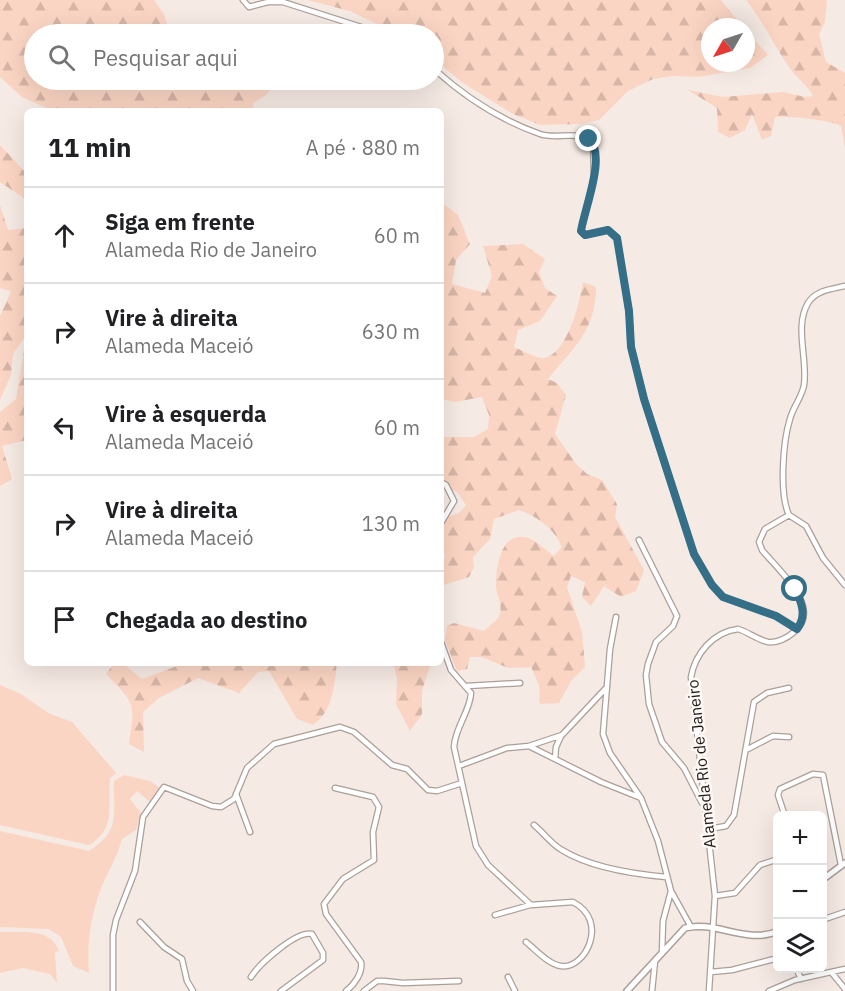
<!DOCTYPE html>
<html lang="pt">
<head>
<meta charset="utf-8">
<style>
	:root { --surface:#fff; --page:#f6f6f6; --text:#202124; --muted:#757577; --line:#e0e0e0 }
	body { margin:0; font-family:"IBM Plex Sans",sans-serif; background:var(--page); color:var(--text) }
	.controls { position:absolute; right:18px; bottom:18px; display:grid; overflow:hidden; border-radius:9px; box-shadow:0 6px 24px #0002 }
	.controls button { width:54px; height:54px; display:grid; place-items:center; padding:0; border:0; border-bottom:2px solid var(--line); background:var(--surface); color:var(--text); font:30px sans-serif }
	.compass { position:absolute; left:701px; top:18px; width:54px; height:54px; border-radius:50%; background:var(--surface); box-shadow:0 6px 24px #0002; rotate:231deg }
	.stop { position:absolute; width:18px; height:18px; margin:-14px; border:4px solid #346e87; border-radius:50%; background:#fff }
	.stop.end { background:#346e87; border-color:#fff; box-shadow:0 2px 6px #0008 }
	.list { margin:0; padding:0; list-style:none }
	h2 { display:flex; justify-content:space-between; align-items:center; height:78px; margin:0; padding:0 24px; font-size:26px }
	h2 small { font-size:20px; font-weight:400; color:var(--muted) }
	.list li { display:grid; grid-template-columns:39px 1fr auto; gap:18px; align-items:center; box-sizing:border-box; height:96px; padding:0 24px; border-top:2px solid var(--line) }
	.list b { display:block; font-size:22px; white-space:nowrap }
	.list p { margin:0; font-size:20px; white-space:nowrap; color:var(--muted) }
	.list em { font-size:20px; font-style:normal; color:var(--muted) }
	.icon { flex:none; width:33px; height:33px; fill:none; stroke:currentColor; stroke-width:2; stroke-linecap:round; stroke-linejoin:round }
	.map { position:relative; flex:none; width:845px; height:991px; overflow:hidden }
	.search { position:absolute; background:var(--surface); box-shadow:0 6px 24px #0002; left:24px; top:24px; width:420px; height:66px; display:flex; align-items:center; gap:15px; box-sizing:border-box; padding:0 21px; border-radius:33px; color:var(--muted); font-size:22px }
	.panel { position:absolute; background:var(--surface); box-shadow:0 6px 24px #0002; left:24px; top:108px; width:420px; height:558px; border-radius:9px }
	.map>svg:first-child { display:block }
	.green { fill:#fbd5c3 }
	.forest { fill:url(#forest-firs) }
	.lines { fill:none; stroke-linecap:round; stroke-linejoin:round }
	.minor-casing { stroke:#aa9f99; stroke-width:7 }
	.tertiary-casing { stroke:#aa9f99; stroke-width:8 }
	.minor { stroke:#fff; stroke-width:4.5 }
	.tertiary { stroke:#fff; stroke-width:5 }
	.route { stroke:#346e87; stroke-width:8 }
	.labels { text-anchor:middle; stroke-width:5; stroke-linejoin:round; paint-order:stroke }
	.street-label { font-size:16px; fill:#201c1a; stroke:#fef9f6 }
</style>
</head>
<body>
<div class="map">
<svg width="845" height="991" viewBox="0 0 845 991">
	<defs>
		<pattern id="forest-firs" width="22" height="20" patternUnits="userSpaceOnUse" patternTransform="scale(1.5)"><rect width="22" height="20" fill="#fbd5c3"/><path d="M5 1l3.5 6h-7zM16 11l3.5 6h-7z" fill="#d7b6a7"/></pattern>
	</defs>
	<rect width="100%" height="100%" fill="#f6eae4"/>
	<path class="green" d="M0,685l21,9 27,19 24,9 44,51 -6,5c-3,30 7,50 -21,67l-89,-20z
		M124,775l26,6 10,7 -10,14 -13,-11 -7,8 11,14 -5,17 -14,9c-6,22 -15,33 -22,52 -10,28 -13,52 -11,82l-16,-7 -12,-29 -12,-8 -49,-2v-96l89,20c32,-20 24,-36 25,-70z
		M0,932c23,1 50,-5 59,19l-4,1 2,31 -7,-9 -27,-6 -23,5z"/>
	<path class="forest" d="M0,0h154l10,14 6,20h-136v46h244l-12,15 -13,8 1,8h-201l-31,-14 -22,-20z
		M307,0h414l22,27h-33v36h36v-32l22,24 -18,13 -52,9 -25,-1 -20,3 -25,12 -29,29 -19,4 -40,1 -27,-11 -50,-31 -29,-24v-25h-37l-47,-23z
		M746,0h81l-2,22 -6,12 7,28 19,11v74l-4,-21c-12,-6 -50,-10 -66,-9l-4,19 -9,4 -10,-26 -7,16 -15,8 -12,-6 -1,-24 -29,-18 35,7 60,-5 22,5 8,-1c-5,-11 -17,-18 -24,-29 -15,-22 -26,-45 -43,-67z
		M0,145l27,29v26l-27,-18z
		M441,202l17,13 12,29 -14,16 -4,24 33,9 7,-17 -9,-30 40,-2 22,15 -6,13 6,16 12,8 -17,25 -22,9 -4,17c8,3 22,12 30,11 23,-4 36,-56 39,-76l13,5c0,43 -22,60 -48,92l9,4 9,12 -11,39 21,30 11,10 15,6 15,24 -2,13 29,53 -8,21 -15,6 -17,-11 -13,20 -9,-9 3,-15 -14,-6 -4,11 15,45 3,35 -14,14 -12,22 -19,1 -1,-19 -8,-18 -23,1 -26,-11h-12l-3,12 -10,2 -12,-31 2,-14 7,-3 30,8c4,-4 11,-9 14,-13 7,-11 -2,-22 -2,-33 0,-20 6,-58 35,-46 8,4 16,12 23,17l8,-9c-9,-20 -23,-29 -43,-37l-25,9 -4,20 -17,18 1,10 -5,10 -28,9v-25l4,-5 -4,-9v-28l18,-6 7,-8 -9,-13 -16,-7v-48h33l14,-8 1,-14 -7,-18 -27,5 -14,-3z
		M0,205l8,25 19,-2v106l-14,20 -2,21 -11,25v-84l11,-25 -11,-3z
		M27,349v91l-25,6 10,33 -12,7v-74l16,-13 8,-48z
		M114,663h8l20,16 43,-16h152c-3,23 -4,48 -24,62l-16,-6 -28,-48 -11,1 -19,21 -41,-15 -39,20 -16,14 1,40 -15,-8c6,-42 7,-39 -23,-70z
		M393,663h38l-9,28v23l-12,17 -14,-27 1,-26z"/>
	<g class="lines">
		<defs>
			<path id="minor" d="M243,0l6,7 19,-5h15l100,32
				M434,69c31,28 66,51 106,65 17,6 39,-5 53,9l1,35 -13,53 4,4 23,-5 9,8 12,73 2,36 13,52 50,155 18,31 11,12 53,19 21,13
				M441,482l5,3 8,16 -13,22
				M789,515c-10,-21 -6,-74 1,-96 3,-12 12,-22 14,-34 4,-26 -10,-58 4,-82 8,-13 24,-14 37,-17
				M789,515l17,11 17,32 22,27
				M639,540l38,76 -4,10 -17,16 -8,22 -2,11 3,29 13,38 22,26 18,35
				M616,617l-6,32 -7,85 7,19 31,45 17,43 13,50 -8,30 -1,32
				M441,642l10,28 20,23c-1,19 -16,34 -17,54l22,99 12,19 43,40 42,-3c37,19 12,68 -12,64 -13,-2 -25,-16 -35,-24
				M467,686l53,-3
				M529,746l33,-11 45,-48
				M748,749l25,-13 16,1
				M555,759l1,-12 5,-11
				M459,766l48,-18 22,-2 72,36 40,16
				M335,788l38,9 6,10 -6,25 1,28 -31,19 -19,25 2,10 35,48c2,11 -7,23 -15,29
				M236,794l14,38
				M785,816l-7,-21 2,-6 33,-15 10,1 18,90
				M534,825c10,8 17,19 28,25 29,18 71,24 104,27
				M709,829l17,-3 8,-11 20,-113 13,-9 22,-5
				M671,891l20,36
				M715,896l20,-3 25,-28 18,-6
				M495,915l35,-10
				M822,920l23,-8
				M140,922l24,25 18,12 5,22 6,10
				M796,968l5,11
				M711,972l21,-2 46,-12
				M832,973l13,16
				M251,977c8,-13 46,-47 61,-43l11,19v7l-42,31
				M508,977l7,14
				M113,991v-56l3,-15 19,-49 8,-54 21,-30 48,19 9,1 13,-8 13,-31 27,-24 66,-17 14,5 38,33 15,4 21,21 9,1 25,-8
				M364,991l13,-10h7l19,2 56,-2
				M652,991l3,-30
				M709,991l6,-95 -24,-219c4,-23 22,-45 47,-48 10,3 20,11 30,13 10,1 19,-4 26,-10 30,-24 -17,-63 -32,-82l-3,-8 6,-13 24,-14
				M769,991l26,-11 50,-11"/>
			<path id="tertiary" d="M822,880l23,-17
				M627,991l58,-63c30,-8 63,17 93,3"/>
		</defs>
		<use href="#minor" class="minor-casing"/>
		<use href="#tertiary" class="tertiary-casing"/>
		<use href="#minor" class="minor"/>
		<use href="#tertiary" class="tertiary"/>
	</g>
	<g class="lines">
		<path class="route" d="M589,139c18,16 -5,71 -8,92l4,4 23,-5 9,8 12,73 2,36 13,52 50,155 18,31 11,12 53,19 21,13c10,-13 5,-26 -2,-40"/>
	</g>
	<g class="labels">
		<g class="street-label">
			<text transform="translate(701 764) rotate(-96)" y="6">Alameda Rio de Janeiro</text>
		</g>
	</g>
</svg>
<div class="controls">
<button>+</button>
<button>−</button>
<button><svg class="icon" aria-label="layers" viewBox="0 0 24 24"><path d="M12 4l9 5-9 5-9-5zM3 14l9 5 9-5"/></svg></button>
</div>
<svg class="compass" viewBox="-18 -18 36 36"><path d="M0-13l5 13h-10z" fill="#e53935"/><path d="M0 13l5-13h-10z" fill="#757577"/></svg>
<div class="stop" style="left:795px;top:589px"></div>
<div class="stop end" style="left:589px;top:139px"></div>
<div class="search"><svg class="icon" aria-label="search" viewBox="0 0 24 24"><circle cx="10" cy="10" r="6"/><path d="M15 15l6 6"/></svg>Pesquisar aqui</div>
<section class="panel">
<h2>11 min<small>A pé · 880 m</small></h2>
<ul class="list">
<li><svg class="icon" aria-label="ahead" viewBox="0 0 24 24"><path d="M12 20V5M6 11l6-6 6 6"/></svg><div><b>Siga em frente</b><p>Alameda Rio de Janeiro</p></div><em>60 m</em></li>
<li><svg class="icon" aria-label="right" viewBox="0 0 24 24"><path d="M7 20v-9h11M14 6l5 5-5 5"/></svg><div><b>Vire à direita</b><p>Alameda Maceió</p></div><em>630 m</em></li>
<li><svg class="icon" aria-label="left" viewBox="0 0 24 24"><path d="M17 20v-9H6M10 6l-5 5 5 5"/></svg><div><b>Vire à esquerda</b><p>Alameda Maceió</p></div><em>60 m</em></li>
<li><svg class="icon" aria-label="right" viewBox="0 0 24 24"><path d="M7 20v-9h11M14 6l5 5-5 5"/></svg><div><b>Vire à direita</b><p>Alameda Maceió</p></div><em>130 m</em></li>
<li><svg class="icon" aria-label="arrive" viewBox="0 0 24 24"><path d="M6 21V4h12l-3 4 3 4H6"/></svg><div><b>Chegada ao destino</b></div></li>
</ul>
</section>
</div>
</body>
</html>
